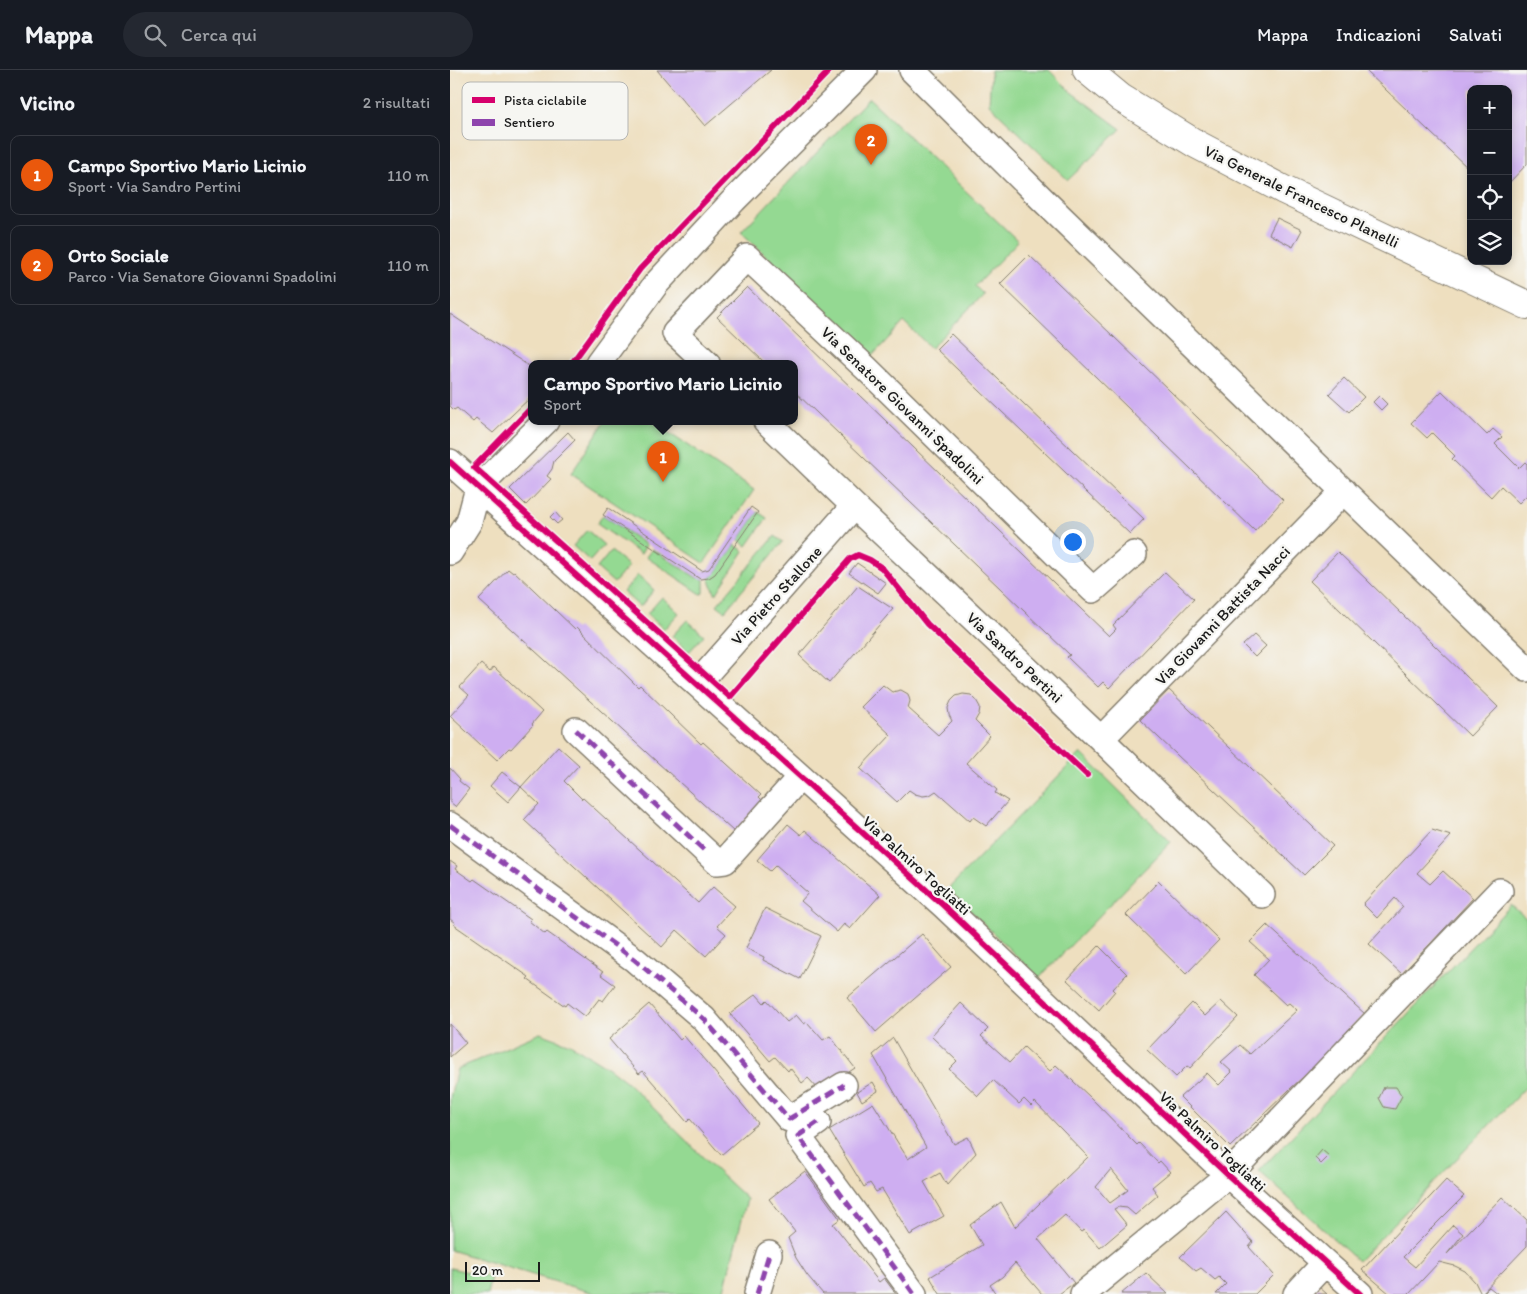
<!DOCTYPE html>
<html lang="it">
<head>
<meta charset="utf-8">
<style>
	:root { --surface:#171b24; --page:#242831; --text:#f1f3f6; --muted:#9ea1a6; --line:#363941; --accent:#ea580c }
	body { margin:0; font-family:Itim,sans-serif; background:var(--page); color:var(--text) }
	.controls { position:absolute; right:15px; top:15px; display:grid; overflow:hidden; border-radius:10px; box-shadow:0 2px 8px #0003 }
	.controls button { width:45px; height:45px; display:grid; place-items:center; padding:0; border:0; border-bottom:1px solid var(--line); background:var(--surface); color:var(--text); font:25px sans-serif }
	.scale { position:absolute; left:15px; bottom:12px; width:75px; box-sizing:border-box; padding-left:5px; border:2px solid #1c1c1c; border-top:0; font-size:14px; line-height:18px; white-space:nowrap; color:#1c1c1c; -webkit-text-stroke:4px #f6f6f2; paint-order:stroke }
	.you { position:absolute; left:622px; top:471px; width:18px; height:18px; margin:-12px; border:4px solid #fff; border-radius:50%; background:#1a73e8; box-shadow:0 0 0 8px #1a73e833 }
	.badge { display:grid; place-items:center; width:32px; height:32px; border-radius:50%; background:var(--accent); color:#fff; font-size:16px; font-weight:700 }
	.pin { position:absolute; translate:-50% -41px; filter:drop-shadow(0 1px 2px #0008) }
	.pin::after { content:''; position:absolute; top:26px; width:18px; height:15px; background:inherit; clip-path:polygon(0 0,100% 0,50% 100%) }
	.popup { position:absolute; left:78px; top:290px; width:270px; height:65px; box-sizing:border-box; display:grid; place-content:center; border-radius:10px; background:var(--surface); filter:drop-shadow(0 1px 4px #0005); font-size:16px; white-space:nowrap; color:var(--muted) }
	.popup b { font-size:19px; color:var(--text) }
	.popup::after { content:''; position:absolute; left:50%; top:100%; margin-left:-10px; border:10px solid transparent; border-top-color:var(--surface) }
	.list { margin:0; padding:0; list-style:none }
	h2 { display:flex; justify-content:space-between; align-items:center; height:65px; margin:0; padding:0 20px; font-size:21px }
	h2 small { font-size:16px; font-weight:400; color:var(--muted) }
	.list li { display:grid; grid-template-columns:32px 1fr auto; gap:15px; align-items:center; box-sizing:border-box; height:80px; margin:0 10px 10px; padding:0 10px; border:1px solid var(--line); border-radius:10px }
	.list b { display:block; font-size:19px; white-space:nowrap }
	.list p { margin:0; font-size:16px; white-space:nowrap; color:var(--muted) }
	.list em { font-size:16px; font-style:normal; color:var(--muted) }
	.icon { flex:none; width:28px; height:28px; fill:none; stroke:currentColor; stroke-width:2; stroke-linecap:round; stroke-linejoin:round }
	.map { position:relative; flex:none; width:1077px; height:1224px; overflow:hidden }
	header { display:flex; align-items:center; gap:30px; box-sizing:border-box; height:70px; padding:0 25px; background:var(--surface); border-bottom:1px solid var(--line) }
	header strong { font-size:24px }
	nav { display:flex; gap:28px; margin-inline-start:auto; font-size:18px }
	.search { width:350px; height:45px; background:var(--page); display:flex; align-items:center; gap:12px; box-sizing:border-box; padding:0 18px; border-radius:28px; color:var(--muted); font-size:19px }
	main { display:flex }
	aside { flex:1; background:var(--surface) }
	.map>svg:first-child { display:block }
	.green { fill:#94d992; stroke:#587a57 }
	.building { fill:#ceaef1; fill-rule:evenodd }
	.lines { fill:none; stroke-linecap:round; stroke-linejoin:round }
	.minor-casing { stroke:#857e6e; stroke-width:28 }
	.tertiary-casing { stroke:#857e6e; stroke-width:30 }
	.minor { stroke:#fff; stroke-width:25 }
	.tertiary { stroke:#fff; stroke-width:28 }
	.quiet { stroke:#8e44ad; stroke-width:5; stroke-dasharray:10 5; stroke-linecap:butt }
	.cycleway-casing { stroke:#f6f6f2; stroke-width:9 }
	.cycleway { stroke:#d6006c; stroke-width:6 }
	.labels { text-anchor:middle; stroke-width:4.5; stroke-linejoin:round; paint-order:stroke }
	.street-label { font-size:16px; fill:#1c1c1c; stroke:#f6f6f2 }
	.key { fill:#f6f6f2; stroke:#b5b5b2; stroke-width:1 }
	.key-label { font-size:14px; fill:#1c1c1c }
</style>
</head>
<body>
<header>
<strong>Mappa</strong>
<div class="search"><svg class="icon" aria-label="search" viewBox="0 0 24 24"><circle cx="10" cy="10" r="6"/><path d="M15 15l6 6"/></svg>Cerca qui</div>
<nav><a>Mappa</a><a>Indicazioni</a><a>Salvati</a></nav>
</header>
<main>
<aside>
<h2>Vicino<small>2 risultati</small></h2>
<ul class="list">
<li><span class="badge">1</span><div><b>Campo Sportivo Mario Licinio</b><p>Sport · Via Sandro Pertini</p></div><em>110 m</em></li>
<li><span class="badge">2</span><div><b>Orto Sociale</b><p>Parco · Via Senatore Giovanni Spadolini</p></div><em>110 m</em></li>
</ul>
</aside>
<div class="map">
<svg width="1077" height="1224" viewBox="0 0 1077 1224">
	<rect width="100%" height="100%" fill="#f6f6f2"/>
	<filter id="ink" filterUnits="userSpaceOnUse"><feTurbulence type="fractalNoise" baseFrequency=".02" numOctaves="2"/><feDisplacementMap in="SourceGraphic" scale="10" xChannelSelector="R" yChannelSelector="G"/><feConvolveMatrix kernelMatrix="1 2 1 2 8 2 1 2 1" color-interpolation-filters="sRGB"/></filter>
	<filter id="wash" filterUnits="userSpaceOnUse"><feTurbulence type="fractalNoise" baseFrequency=".0096" numOctaves="4" result="noise"/><feDisplacementMap in="SourceGraphic" scale="20" xChannelSelector="R" yChannelSelector="G"/><feGaussianBlur stdDeviation="1.12" result="paint"/><feColorMatrix in="noise" values="0 0 0 0 0 0 0 0 0 0 0 0 0 0 0 0 0 1.4 0 .05"/><feComposite in="paint" operator="in"/></filter>
	<g filter="url(#wash)">
		<rect width="100%" height="100%" fill="#eedfbf"/>
		<path class="green" d="M541,0h58l22,22 50,37 -53,51 -79,-76z
			M419,28l149,143 -43,45 8,8 -52,54 -27,-26 -33,35 -130,-125z
			M155,351h46l103,69 -50,73 -133,-89z
			M308,442l9,6 -20,28 -8,-6z
			M153,445l43,30 -5,9 -44,-30z
			M137,460l17,15 -14,16 -17,-15z
			M325,466l8,6 -58,69 -8,-6z
			M285,475l9,6 -27,42h-2l-6,-15 6,-4z
			M202,479l45,29 7,1v14l-3,1 -55,-37z
			M161,481l18,15 -15,17 -17,-15z
			M188,505l16,15 -14,17 -17,-15z
			M212,527l17,16 -15,16 -17,-15z
			M237,550l17,15 -15,17 -17,-16z
			M631,683l90,89 -132,136 -91,-89z
			M1061,835l16,14v167l-169,175 -99,-90z
			M90,963l30,11 39,24 18,14 92,91 28,26 -24,95h-127l-146,-44v-152l7,-29z
			M0,1198l41,9 -4,17h-37z"/>
		<g id="blocks">
			<path class="building" d="M207,0h114l-66,56z
				M915,0h162v94l-19,20v-95h-37v82z
				M827,148l25,12 -9,17 -24,-13z
				M579,185l254,245 -28,31 -255,-247z
				M297,217l362,349 7,-7 -3,-4 52,-53 29,27 -85,89 -6,-6 -5,5 -31,-30 3,-2 -276,-264v-28h-29l-48,-46z
				M0,244l82,54v28l-39,37 -17,-14 -3,3 -16,-14 -3,2 -4,-4z
				M501,264l193,185 -14,15 -194,-185z
				M894,308l20,19 -15,15 -20,-18z
				M992,321l45,44 6,-6 9,8 -7,7 24,24 6,-6 2,2v31l-8,8 -18,-17 -10,11 -39,-38 3,-3 -23,-23 -5,5 -16,-15z
				M929,326l8,8 -6,6 -8,-8z
				M118,362l7,8 -21,21 -2,8 -5,7 4,3 -25,26 -16,-16z
				M301,437l7,5 -43,62 -6,4 -9,1 -97,-64 5,-7 94,63 7,-2z
				M105,442l7,8 -5,4 -7,-7z
				M888,482l160,155 -28,29 -160,-155z
				M407,493l29,20 -8,10 -29,-20z
				M58,499l5,4 1,-2 61,58 2,-2 61,60 2,-2 61,59 2,-2 58,53 -2,2 4,4 -29,31 -255,-232z
				M408,516l35,23 -64,74 -30,-28z
				M804,565l12,11 -11,11 -12,-12z
				M31,594l9,8 4,-5 48,45 -10,12 1,1 -22,24 -2,-1 -12,12 -47,-44 19,-21 -9,-8z
				M433,615l9,7 9,-2 7,4 2,7 -2,7 30,27 14,-14 -3,-6 -1,-7 3,-7 5,-5 7,-2 8,1 5,5 4,7 -1,7 -4,7 15,15 -24,27 31,27 -2,3 13,8 -22,25 -13,-9 -3,4 -34,-30 -6,4 -7,1 -8,-2 -6,-4 -12,12 -37,-34 31,-33 -30,-28z
				M719,620l164,156 -29,29 -164,-155z
				M108,676l21,19 -15,16 18,18 1,-1 115,105 15,-16 22,19 -18,20 9,8 -20,22 -29,-26 -15,17 -138,-127 15,-16 -18,-17z
				M0,698l10,11 -1,2 10,8 -14,18 -5,-4z
				M52,702l19,15 -13,15 -18,-16z
				M338,754l13,11 4,-5 75,65 -30,34 -6,-5 -7,8 -36,-31 7,-8 -32,-28 -6,6 -13,-11z
				M982,760l19,6 -34,37 13,11 13,-13 30,27 -71,76 -33,-30 34,-37 -8,-9 -18,20 -14,-14z
				M0,791l7,5 -2,3 17,12 2,-2 57,40 -2,2 16,13 2,-2 56,40 -2,3 14,10 -12,16 -4,-2 -14,18 -18,-14 -2,3 -38,-27 2,-2 -75,-52 1,-2 -5,-4z
				M709,811l60,59 -33,34 -60,-59z
				M315,838l56,28 -21,43 -37,-19 1,-3 -18,-9z
				M817,855l98,89 -18,17 3,3 -60,55 -60,58 -50,-50 27,-24 12,12 13,-13 -11,-10 19,-17 10,9 47,-44 -8,-7 -3,2 -32,-30 15,-16 -19,-17z
				M472,864l29,33 -75,65 -29,-34z
				M649,876l28,28 -14,15 2,2 -16,19 -32,-30z
				M306,924l8,9 3,-3 20,22 9,-7 8,9 3,-2 16,18 7,-4 25,32 -35,23 -12,-13 -6,5 -12,-15 -2,3 -13,-14 -5,4 -40,-47z
				M771,931l17,16 -48,51 -3,-2 -11,11 -29,-27 45,-47 13,13z
				M511,933l27,26 -7,7 29,26 14,-15 26,24 6,-6 34,32 47,48 2,-2 19,20 2,-2 10,11 -18,15 6,8 -23,20 -8,-7 -9,-1 -4,2 13,16 -27,23 -16,-18 -3,2 -16,-17 -27,24 36,44 -15,11h-17l-27,-31 -13,14 -12,8 6,9h-56l-10,-17 52,-32 -12,-20 31,-23 14,25 73,-70 -53,-55 -4,4 -7,-7 -5,5 -26,-24 -15,16 -29,-27 8,-8 -26,-25zM661,1099l17,21 -18,13 -14,-16z
				M199,934l31,36 4,-4 74,87 -37,32 -31,-36 -3,3 -44,-51 -4,3 -30,-35z
				M0,954l16,19 -16,14z
				M443,968l61,106 14,-7 8,16 -29,32 -7,-12 -16,9 20,34 -34,19 -28,-46 -6,3 -6,-9 -6,4 -35,-57 44,-27 35,56 18,-12 -53,-92z
				M423,1012l5,9 -16,10 -5,-9z
				M934,1017h12l6,9 -7,13 -11,-2 -5,-9z
				M872,1080l7,6 -8,8 -6,-6z
				M355,1101l35,48 -7,5 46,58 5,-4 12,16h-73l-16,-19 -11,-17 -8,-20 7,-6 -26,-33z
				M996,1110l18,16 -61,61 12,10 38,-42 10,9 -16,20 55,-57 25,23v26l-46,48 -6,-12 -10,-11 -10,-5 -16,-4 -30,32h-19l-28,-24z
				M776,1142l27,30 -4,5 25,28 -19,19h-39l10,-10 -7,-7 -4,3 -14,-12 -5,3 -16,-14z
				M696,1203l22,21h-47z
				M869,1217l8,7h-15z
				M1039,1217l9,7h-16z"/>
		</g>
	</g>
	<g filter="url(#ink)">
		<use href="#blocks" fill-opacity="0" stroke="#857e6e" stroke-width="1"/>
		<g class="lines">
			<defs>
				<path id="minor" d="M462,0l130,129 485,470
					M148,293l58,-79 78,-84 130,-130
					M257,293l-32,-30 72,-76 120,112 226,221 41,-36
					M316,351l88,85 247,233 161,156
					M0,392l493,443 285,270 132,119
					M0,482l19,-30 9,-34 68,-67
					M247,614l157,-178
					M126,660l141,132 8,-1 75,-84
					M651,669l243,-248
					M0,755l185,135 69,59 85,100 55,-34
					M368,1052l-20,14 116,158
					M307,1224l12,-40
					M633,1224l145,-119 272,-284
					M846,1224l29,-31"/>
				<path id="tertiary" d="M637,0l34,28 75,46 88,46 243,115"/>
			</defs>
			<use href="#minor" class="minor-casing"/>
			<use href="#tertiary" class="tertiary-casing"/>
			<use href="#minor" class="minor"/>
			<use href="#tertiary" class="tertiary"/>
			<path class="quiet" d="M126,660l129,121
				M0,755l185,135 69,59 85,100 55,-34
				M368,1052l-20,14 116,158
				M307,1224l12,-40"/>
			<defs>
				<path id="cycleway" d="M122,293l68,-94 190,-199
					M82,337l-58,60 256,230 120,-138 8,-4 12,5 12,8 45,56 160,151
					M0,392l493,443 285,270 132,119"/>
			</defs>
			<use href="#cycleway" class="cycleway-casing"/>
			<use href="#cycleway" class="cycleway"/>
		</g>
	</g>
	<g class="labels">
		<g class="street-label">
			<text transform="translate(852 126) rotate(26)" y="6">Via Generale Francesco Planelli</text>
			<text transform="translate(453 335) rotate(44)" y="6">Via Senatore Giovanni Spadolini</text>
			<text transform="translate(326 525) rotate(-48)" y="6">Via Pietro Stallone</text>
			<text transform="translate(772 545) rotate(-46)" y="6">Via Giovanni Battista Nacci</text>
			<text transform="translate(565 587) rotate(43)" y="6">Via Sandro Pertini</text>
			<text transform="translate(467 795) rotate(42)" y="6">Via Palmiro Togliatti</text>
			<text transform="translate(763 1071) rotate(43)" y="6">Via Palmiro Togliatti</text>
		</g>
	</g>
	<rect x="12" y="12" width="166" height="58" rx="8" class="key"/>
	<rect x="22" y="27" width="23" height="6" fill="#d6006c"/>
	<rect x="22" y="49" width="23" height="7" fill="#8e44ad"/>
	<g class="key-label">
		<text x="54" y="35">Pista ciclabile</text>
		<text x="54" y="57">Sentiero</text>
	</g>
</svg>
<div class="controls">
<button>+</button>
<button>−</button>
<button><svg class="icon" aria-label="locate" viewBox="0 0 24 24"><circle cx="12" cy="12" r="6"/><path d="M12 2v4M12 18v4M2 12h4M18 12h4"/></svg></button>
<button><svg class="icon" aria-label="layers" viewBox="0 0 24 24"><path d="M12 4l9 5-9 5-9-5zM3 14l9 5 9-5"/></svg></button>
</div>
<div class="scale">20 m</div>
<div class="you"></div>
<div class="pin badge" style="left:213px;top:412px">1</div>
<div class="popup"><b>Campo Sportivo Mario Licinio</b>Sport</div>
<div class="pin badge" style="left:421px;top:95px">2</div>
</div>
</main>
</body>
</html>
